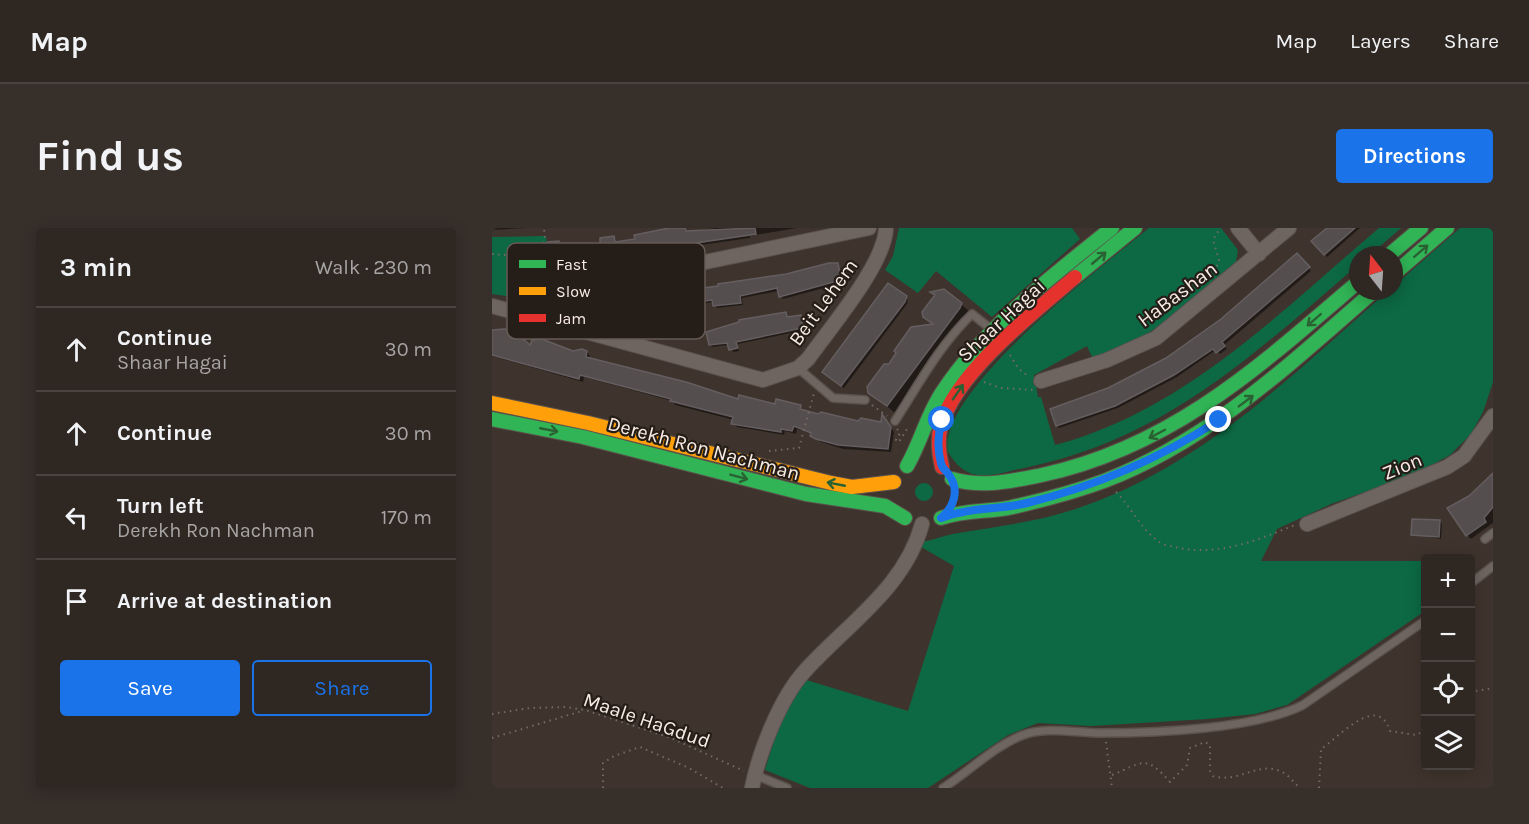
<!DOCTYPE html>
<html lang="en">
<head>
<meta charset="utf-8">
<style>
	:root { --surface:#2f2722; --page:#372f2a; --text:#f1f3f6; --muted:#a7a5a5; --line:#4a4440; --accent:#1a73e8 }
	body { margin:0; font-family:Karla,sans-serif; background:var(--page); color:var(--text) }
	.controls { position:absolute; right:18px; bottom:18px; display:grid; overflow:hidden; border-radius:6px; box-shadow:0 3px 15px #0003 }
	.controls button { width:54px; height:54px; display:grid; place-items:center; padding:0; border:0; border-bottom:2px solid var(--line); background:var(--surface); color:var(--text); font:30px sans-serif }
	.compass { position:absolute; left:857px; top:18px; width:54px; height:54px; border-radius:50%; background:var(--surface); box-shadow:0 3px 15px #0003; rotate:343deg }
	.stop { position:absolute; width:18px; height:18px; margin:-14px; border:4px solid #1a73e8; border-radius:50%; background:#fff }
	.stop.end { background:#1a73e8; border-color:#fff; box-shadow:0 2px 6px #0008 }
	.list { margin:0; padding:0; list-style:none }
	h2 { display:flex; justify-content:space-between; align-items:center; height:78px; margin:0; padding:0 24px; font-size:26px }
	h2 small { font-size:20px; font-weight:400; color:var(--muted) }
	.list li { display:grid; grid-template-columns:39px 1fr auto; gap:18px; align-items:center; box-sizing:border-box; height:84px; padding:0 24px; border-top:2px solid var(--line) }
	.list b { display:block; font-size:22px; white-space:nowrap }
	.list p { margin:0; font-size:20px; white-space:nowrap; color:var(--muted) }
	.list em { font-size:20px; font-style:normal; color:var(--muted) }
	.actions { display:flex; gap:12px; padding:18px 24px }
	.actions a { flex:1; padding:14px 0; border:2px solid var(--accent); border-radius:6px; text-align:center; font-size:21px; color:var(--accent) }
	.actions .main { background:var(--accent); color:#fff }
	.icon { flex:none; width:33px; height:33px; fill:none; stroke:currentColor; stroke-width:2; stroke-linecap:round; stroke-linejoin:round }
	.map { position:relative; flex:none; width:1001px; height:560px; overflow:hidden; border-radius:6px }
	header { display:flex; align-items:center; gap:36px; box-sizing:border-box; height:84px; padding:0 30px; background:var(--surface); border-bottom:2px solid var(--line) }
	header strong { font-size:28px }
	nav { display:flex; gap:33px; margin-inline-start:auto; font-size:21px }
	.intro { display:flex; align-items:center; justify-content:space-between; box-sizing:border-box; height:144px; padding:0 36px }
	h1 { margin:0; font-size:42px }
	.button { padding:15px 27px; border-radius:6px; background:var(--accent); color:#fff; font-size:21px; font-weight:700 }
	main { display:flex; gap:36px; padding:0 36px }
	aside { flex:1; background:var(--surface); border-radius:6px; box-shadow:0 3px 15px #0003 }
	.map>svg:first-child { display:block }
	.green { fill:#0c6943 }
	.shadow { fill:#0007 }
	.building { fill:#544e4e; stroke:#645e60; stroke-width:1.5 }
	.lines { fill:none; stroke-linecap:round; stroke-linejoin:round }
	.lane-casing { stroke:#5b524c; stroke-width:10 }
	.street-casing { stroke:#5b524c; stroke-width:16 }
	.fast-casing { stroke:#5b524c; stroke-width:16 }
	.slow-casing { stroke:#5b524c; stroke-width:16 }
	.jam-casing { stroke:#5b524c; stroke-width:16 }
	.path { stroke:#736b66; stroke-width:2; stroke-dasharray:1.5 4.5; stroke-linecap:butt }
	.lane { stroke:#6e6560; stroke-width:7 }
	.street { stroke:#6e6560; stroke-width:14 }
	.fast { stroke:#30b455; stroke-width:14 }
	.slow { stroke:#ff9f0a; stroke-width:14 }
	.jam { stroke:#e5322d; stroke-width:14 }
	.oneway { stroke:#2a6133 }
	.route { stroke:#1a73e8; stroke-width:8 }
	.labels { text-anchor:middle; stroke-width:4.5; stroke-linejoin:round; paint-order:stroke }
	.street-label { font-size:20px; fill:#f9ece4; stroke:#251d17 }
	.key { fill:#251d17; stroke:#655b54; stroke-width:1.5 }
	.key-label { font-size:16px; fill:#f9ece4 }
</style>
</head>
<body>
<header>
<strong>Map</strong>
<nav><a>Map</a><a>Layers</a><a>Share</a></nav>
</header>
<div class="intro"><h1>Find us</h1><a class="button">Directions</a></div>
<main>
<aside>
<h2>3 min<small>Walk · 230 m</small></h2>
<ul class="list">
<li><svg class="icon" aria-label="ahead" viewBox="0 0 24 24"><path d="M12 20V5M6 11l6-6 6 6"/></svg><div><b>Continue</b><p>Shaar Hagai</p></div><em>30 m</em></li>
<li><svg class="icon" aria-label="ahead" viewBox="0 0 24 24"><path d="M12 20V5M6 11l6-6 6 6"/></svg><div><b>Continue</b></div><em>30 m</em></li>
<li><svg class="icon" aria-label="left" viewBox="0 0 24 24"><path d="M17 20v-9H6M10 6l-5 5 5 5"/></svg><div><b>Turn left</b><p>Derekh Ron Nachman</p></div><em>170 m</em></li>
<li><svg class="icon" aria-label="arrive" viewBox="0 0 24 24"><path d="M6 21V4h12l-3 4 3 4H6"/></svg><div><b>Arrive at destination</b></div></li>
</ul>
<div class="actions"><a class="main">Save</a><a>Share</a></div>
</aside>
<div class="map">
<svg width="1001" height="560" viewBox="0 0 1001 560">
	<rect width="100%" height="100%" fill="#3f342d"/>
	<path class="green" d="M407,0h173l8,11 -88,78 -56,-46 -18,22 -33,-23 8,-14z
		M657,0h72l17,22 -2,12c-44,36 -87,83 -144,95l-5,-11 -53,29 4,22h3l14,48c129,-34 225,-133 324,-217h22l-31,27h-12v10c-105,90 -194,175 -334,203 -32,7 -56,18 -76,-16 -13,-59 157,-188 201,-224z
		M968,0h33v154l-10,30 -12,22 -21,21 -37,20 -82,29 -54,25 -16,32h164v50l-138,94 -32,9 -48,5 -116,7 -53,-3 -30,12 -80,53h-118l-45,-18 18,-59 20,-32 105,32 46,-145 -33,-19 1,-5c11,-2 21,-6 31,-8 39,-7 78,-11 116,-23 129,-41 220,-133 319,-220h6v-5z
		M54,8l3,40 -20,8 -16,13 -21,-3v-57z
		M423 264a9 9 0 1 1 18 0a9 9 0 1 1-18 0Z"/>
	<path class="shadow" d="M0,0h35l-35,2z
		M188,0h5l2,4 28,-4h82l-47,8v2l-105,15 -27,6 1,5 -10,2 -3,-5h-6l-36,4 1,4 -11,1 -3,-3 7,-24 3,8 41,-6 11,-7 3,5 20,-3z
		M837,0h31l-33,29 -13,-16z
		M805,27l14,16 -87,74 3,4 -7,5 -4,-4 -39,27 -59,31 -59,20 -2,-2 52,-36 58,-30 55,-40z
		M345,36l6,19 -60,16 -4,-8 -37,7 1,7 -26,3 -3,-6 -47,7v5l-47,7 -3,-5 -13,-1 -5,-8z
		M414,70l2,2 -1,4 -63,84 -18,-13z
		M469,76l9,8 -74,102 -26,-22 19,-26 45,-40 -10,-10z
		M293,86l3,4 12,-2 5,14 -67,14 1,7 -6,1 -4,-7 -17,2 -2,-3z
		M0,103l39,16 56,5 3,4 -1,4 150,40 61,7 4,4 54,12h24l4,-3 8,12 -3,20 -48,-3 -22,-7 -9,-8 -15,-5 -1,5 -11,-3 -1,4 -47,-8 -4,-4 1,-3 -59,-15 -3,-4 -88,-24 -1,5 -91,-26z
		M1001,247v48l-22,16 -4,-4 3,-37z
		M948,293l2,3 -1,15 -29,-5z"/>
	<path class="building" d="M177,0h16l1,3 69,-3 1,6 -114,17 -25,6v5l-12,2 -1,-5h-7l-35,3 1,5 -13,1 -3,-26 12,-1 1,9 27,-3 13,-3v-6l14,-2 1,6 20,-3 -1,-4z
		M835,0h28l-31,27 -13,-14z
		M805,25l13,14 -88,75 3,4 -9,7 -3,-4 -39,26 -59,31 -59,20 -6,-17 58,-21 58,-30 55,-39z
		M337,35h9l3,17 -62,17 -2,-9 -37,8 1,7 -28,3 -1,-6 -47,7v5l-49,7 -1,-5 -8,1 -9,-5 1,-7 3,-2 116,-15v-2l68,-10z
		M396,55l19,13 -2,6 -64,84 -19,-14z
		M452,61l18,14 -2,5 -73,98 -19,-13 -1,-6 17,-23h5l7,-11 -2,-2 17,-24 22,-3 -10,-7 -1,-5 13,-17 -5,-3z
		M294,84l1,5 14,-2 2,13 -67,14 2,6 -9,2 -2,-7 -18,2 -3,-13 33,-10v-2z
		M12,101l10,2 16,14 2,-5 10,-1 31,12 9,-2 5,2 -1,6 100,25 52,17 1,-4 36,9 1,-5 25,6 -1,4 18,5 3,-2 37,9 3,-3 20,4 1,-8 9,13 -3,22 -50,-4 -22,-6 -6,-3 1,-3 -17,-7 -2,5 -11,-2v3l-50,-8 2,-7 -63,-16 1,-2 -91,-24 -1,4 -87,-24v-25z
		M1001,245v34l-9,11 2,4 -20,14 -19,-28 22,-12z
		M920,291l28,1 -1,17 -28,-2z"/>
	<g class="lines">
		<defs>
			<path id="lane" d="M306,140l35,30 32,2
				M403,193c24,-37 44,-75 77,-107l19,15
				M993,311l8,-6
				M978,356l23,-18
				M263,547l32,13
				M451,560c25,-16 53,-43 80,-53 22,-9 54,-2 78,-2 55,0 154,-4 202,-28l123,-85"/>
			<path id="street" d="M746,0l21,26
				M0,78l271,74 35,-12 10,-9c22,-31 77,-95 78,-131
				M22,84l12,-20 8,-5 157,-22 178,-37
				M549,153l66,-21 49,-22 133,-110
				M815,296l140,-57 17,-11 29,-40
				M260,560c7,-36 28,-89 52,-116 42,-47 101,-84 118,-148"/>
			<path id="fast" d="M897,27l32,-27
				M902,46l53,-46
				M583,49l60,-49
				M0,191l91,18 223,57 79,12 20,12
				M415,238c14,-24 20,-52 36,-75 44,-66 108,-114 169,-163
				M460,251c31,9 59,2 90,-4 130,-28 218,-109 316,-193
				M449,290c23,-8 44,-6 67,-10 32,-7 66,-16 96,-27 105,-40 187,-118 270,-190"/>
			<path id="slow" d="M0,175l96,20 243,60 21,4 42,-5"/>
			<path id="jam" d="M450,239c-3,-13 -5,-28 -1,-41 13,-51 94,-115 134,-149"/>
		</defs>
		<use href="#lane" class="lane-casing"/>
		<use href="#street" class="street-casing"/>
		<use href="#fast" class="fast-casing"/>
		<use href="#slow" class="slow-casing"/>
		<use href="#jam" class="jam-casing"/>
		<path class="path" d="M0,26l28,2 6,10
			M723,44l4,-12 -6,-20 7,-12
			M34,49v-11l10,-4 9,-23 -1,-11
			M518,127l8,13 11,9
			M492,154l17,6 33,2
			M380,177l15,11
			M405,201l3,4 -4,7 3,2 8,-13
			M277,223l30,-3 15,-55
			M624,264c16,16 24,36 42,49 5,5 14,5 21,7 42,8 78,-8 116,-23
			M978,464l23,-4
			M0,486l38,-6 36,-1 19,3 86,28 73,33
			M0,510l90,-27
			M614,514l6,46
			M620,547c32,-13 33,-21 58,7l17,-17 3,-17 15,-6 5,3v26l3,5c25,8 46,-16 69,-4 7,3 12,11 18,16
			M111,560v-25l11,-7 26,-9 49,21 34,20
			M827,560l2,-39c17,-11 57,-57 69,-18l26,4 10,-5"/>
		<use href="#lane" class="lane"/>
		<use href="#street" class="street"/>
		<use href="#fast" class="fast"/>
		<use href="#slow" class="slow"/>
		<use href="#jam" class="jam"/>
	</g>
	<defs><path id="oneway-shaft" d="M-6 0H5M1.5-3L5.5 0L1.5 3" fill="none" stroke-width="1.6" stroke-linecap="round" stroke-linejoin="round" transform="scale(1.5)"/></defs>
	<g class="oneway">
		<use href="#oneway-shaft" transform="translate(929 23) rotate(-41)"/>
		<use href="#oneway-shaft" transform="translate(607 30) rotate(-40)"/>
		<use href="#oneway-shaft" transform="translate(822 92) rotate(139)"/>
		<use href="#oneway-shaft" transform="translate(466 164) rotate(-55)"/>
		<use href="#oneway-shaft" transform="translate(754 173) rotate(-37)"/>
		<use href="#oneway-shaft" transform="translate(57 202) rotate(11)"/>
		<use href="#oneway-shaft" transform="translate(665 206) rotate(152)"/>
		<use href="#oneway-shaft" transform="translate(247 249) rotate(15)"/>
		<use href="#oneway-shaft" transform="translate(344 256) rotate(-169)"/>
	</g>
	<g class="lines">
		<path class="route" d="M450,192c-4,14 -5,29 -1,43 1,6 5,7 8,12 11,15 5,32 -8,43 29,-11 57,-8 86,-15 70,-17 132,-44 192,-83"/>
	</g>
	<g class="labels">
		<g class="street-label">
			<text transform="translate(685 66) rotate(-37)" y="7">HaBashan</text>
			<text transform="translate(331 74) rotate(-54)" y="7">Beit Lehem</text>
			<text transform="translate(509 92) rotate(-43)" y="7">Shaar Hagai</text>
			<text transform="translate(212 220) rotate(15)" y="7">Derekh Ron Nachman</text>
			<text transform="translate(910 238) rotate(-22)" y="7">Zion</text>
			<text transform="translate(155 492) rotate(19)" y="7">Maale HaGdud</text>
		</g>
	</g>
	<rect x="15" y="15" width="198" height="96" rx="9" class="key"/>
	<rect x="27" y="32" width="27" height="8" fill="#30b455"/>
	<rect x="27" y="59" width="27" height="8" fill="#ff9f0a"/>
	<rect x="27" y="86" width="27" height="8" fill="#e5322d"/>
	<g class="key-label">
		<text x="64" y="42">Fast</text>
		<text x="64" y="69">Slow</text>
		<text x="64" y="96">Jam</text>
	</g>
</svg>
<div class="controls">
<button>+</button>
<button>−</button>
<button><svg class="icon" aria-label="locate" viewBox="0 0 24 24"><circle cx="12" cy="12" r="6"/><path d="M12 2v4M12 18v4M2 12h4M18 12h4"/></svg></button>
<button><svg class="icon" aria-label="layers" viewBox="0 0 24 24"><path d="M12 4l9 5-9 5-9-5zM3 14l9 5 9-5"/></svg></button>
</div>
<svg class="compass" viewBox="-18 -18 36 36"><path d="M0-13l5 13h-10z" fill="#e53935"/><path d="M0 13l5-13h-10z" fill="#a7a5a5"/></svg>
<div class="stop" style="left:450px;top:192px"></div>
<div class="stop end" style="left:727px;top:192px"></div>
</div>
</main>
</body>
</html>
